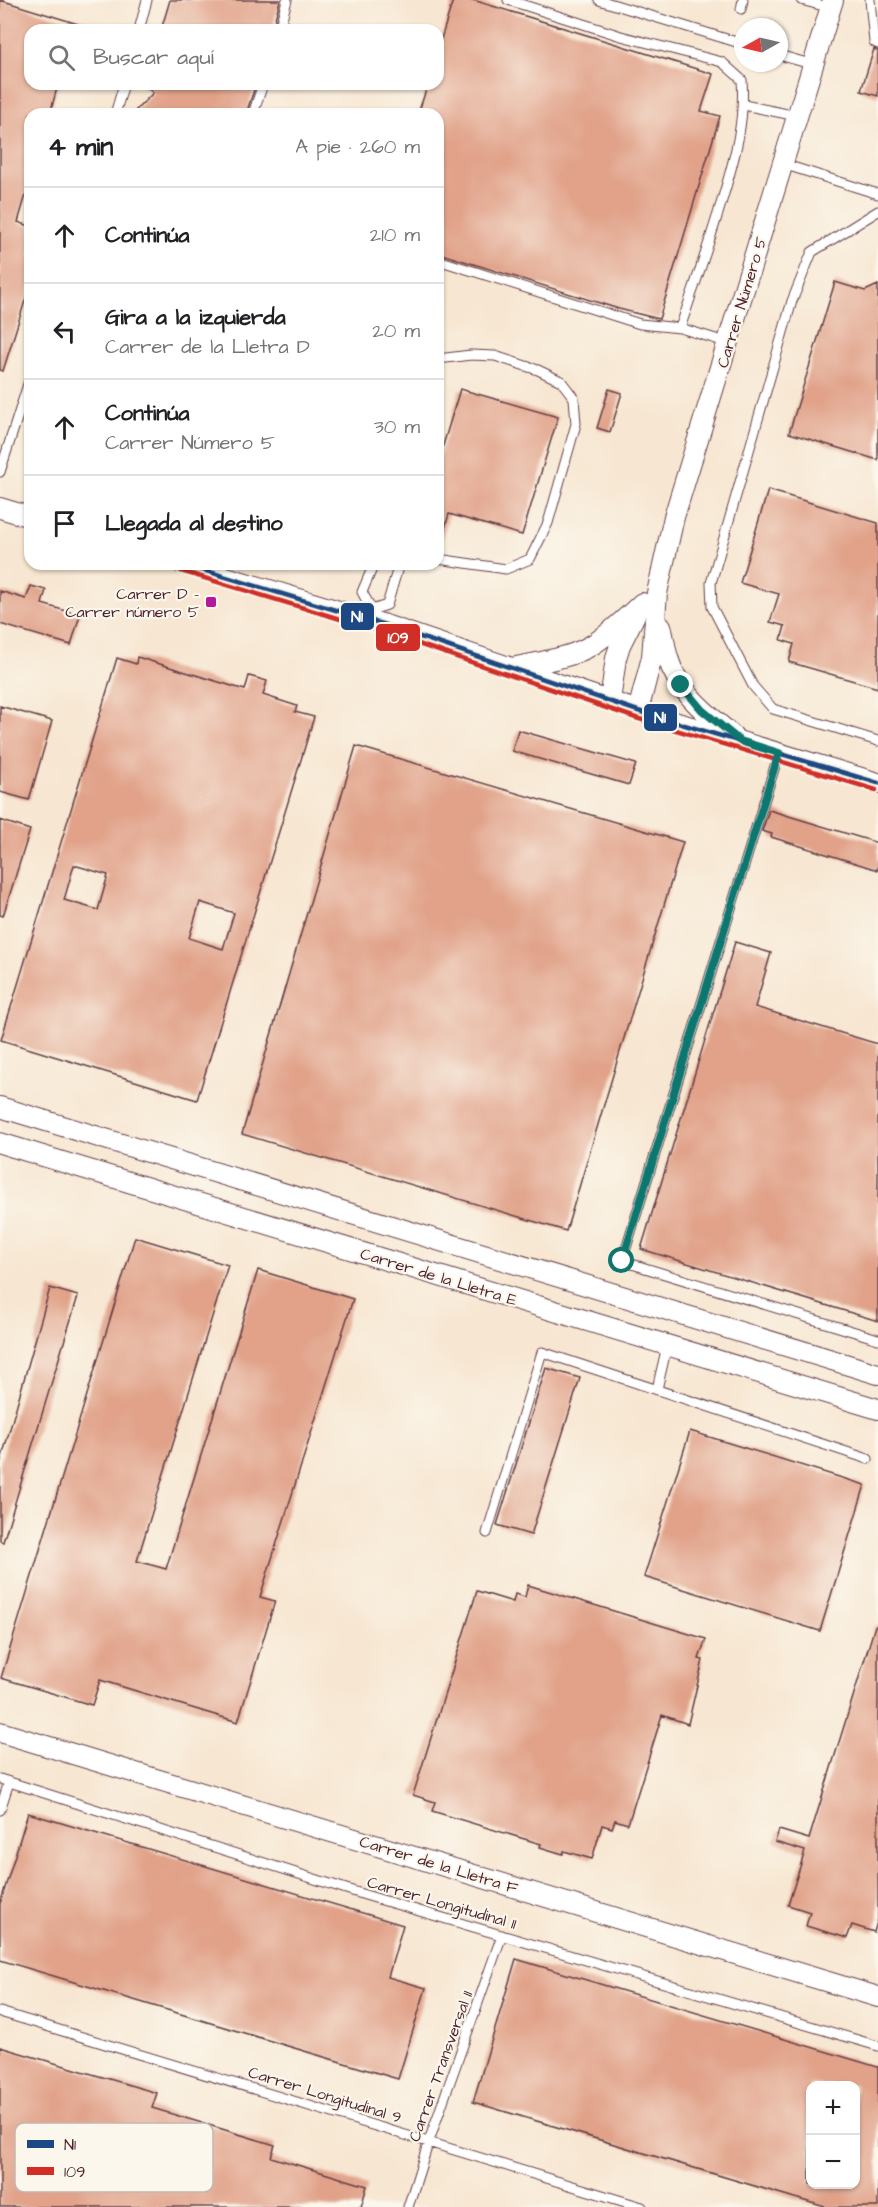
<!DOCTYPE html>
<html lang="es">
<head>
<meta charset="utf-8">
<style>
	:root { --surface:#fff; --page:#f6f6f6; --text:#202124; --muted:#757577; --line:#e0e0e0 }
	body { margin:0; font-family:"Architects Daughter",sans-serif; background:var(--page); color:var(--text) }
	.controls { position:absolute; right:18px; bottom:18px; display:grid; overflow:hidden; border-radius:12px; box-shadow:0 2px 4px #0004 }
	.controls button { width:54px; height:54px; display:grid; place-items:center; padding:0; border:0; border-bottom:2px solid var(--line); background:var(--surface); color:var(--text); font:30px sans-serif }
	.compass { position:absolute; left:734px; top:18px; width:54px; height:54px; border-radius:50%; background:var(--surface); box-shadow:0 2px 4px #0004; rotate:262deg }
	.stop { position:absolute; width:18px; height:18px; margin:-14px; border:4px solid #0f766e; border-radius:50%; background:#fff }
	.stop.end { background:#0f766e; border-color:#fff; box-shadow:0 2px 6px #0008 }
	.list { margin:0; padding:0; list-style:none }
	h2 { display:flex; justify-content:space-between; align-items:center; height:78px; margin:0; padding:0 24px; font-size:26px }
	h2 small { font-size:20px; font-weight:400; color:var(--muted) }
	.list li { display:grid; grid-template-columns:39px 1fr auto; gap:18px; align-items:center; box-sizing:border-box; height:96px; padding:0 24px; border-top:2px solid var(--line) }
	.list b { display:block; font-size:22px; white-space:nowrap }
	.list p { margin:0; font-size:20px; white-space:nowrap; color:var(--muted) }
	.list em { font-size:20px; font-style:normal; color:var(--muted) }
	.icon { flex:none; width:33px; height:33px; fill:none; stroke:currentColor; stroke-width:2; stroke-linecap:round; stroke-linejoin:round }
	.map { position:relative; flex:none; width:878px; height:2207px; overflow:hidden }
	.search { position:absolute; background:var(--surface); box-shadow:0 2px 4px #0004; left:24px; top:24px; width:420px; height:66px; display:flex; align-items:center; gap:15px; box-sizing:border-box; padding:0 21px; border-radius:18px; color:var(--muted); font-size:22px }
	.panel { position:absolute; background:var(--surface); box-shadow:0 2px 4px #0004; left:24px; top:108px; width:420px; height:462px; border-radius:18px }
	.map>svg:first-child { display:block }
	.building { fill:#e1a289; fill-rule:evenodd }
	.lines { fill:none; stroke-linecap:round; stroke-linejoin:round }
	.service-casing { stroke:#643d44; stroke-width:11 }
	.minor-casing { stroke:#643d44; stroke-width:22 }
	.service { stroke:#fff; stroke-width:9 }
	.minor { stroke:#fff; stroke-width:20 }
	.bus-1-casing { stroke:#fbf7ec; stroke-width:9 }
	.bus-2-casing { stroke:#fbf7ec; stroke-width:9 }
	.bus-1 { stroke:#1c4883; stroke-width:4.5 }
	.bus-2 { stroke:#d02e26; stroke-width:4.5 }
	.route { stroke:#0f766e; stroke-width:8 }
	.poi-dot { fill:#b5179e; stroke:#fbf7ec; stroke-width:2 }
	.labels { text-anchor:middle; stroke-width:4.5; stroke-linejoin:round; paint-order:stroke }
	.street-label { font-size:16px; fill:#4a1f2b; stroke:#fbf7ec }
	.poi-label { font-size:16px; fill:#4a1f2b; stroke:#fbf7ec; text-anchor:end }
	.key { fill:#fbf7ec; stroke:#c6b6b2; stroke-width:1.5 }
	.key-label { font-size:16px; fill:#4a1f2b }
	.line-badge { stroke:#fbf7ec; stroke-width:2 }
	.badge-label { font-size:16px; text-anchor:middle; font-weight:bold; fill:#fff }
</style>
</head>
<body>
<div class="map">
<svg width="878" height="2207" viewBox="0 0 878 2207">
	<rect width="100%" height="100%" fill="#fbf7ec"/>
	<filter id="ink" filterUnits="userSpaceOnUse"><feTurbulence type="fractalNoise" baseFrequency=".0167" numOctaves="2"/><feDisplacementMap in="SourceGraphic" scale="12" xChannelSelector="R" yChannelSelector="G"/><feConvolveMatrix kernelMatrix="1 2 1 2 8 2 1 2 1" color-interpolation-filters="sRGB"/></filter>
	<filter id="wash" filterUnits="userSpaceOnUse"><feTurbulence type="fractalNoise" baseFrequency=".008" numOctaves="4" result="noise"/><feDisplacementMap in="SourceGraphic" scale="24" xChannelSelector="R" yChannelSelector="G"/><feGaussianBlur stdDeviation="1.35" result="paint"/><feColorMatrix in="noise" values="0 0 0 0 0 0 0 0 0 0 0 0 0 0 0 0 0 1.4 0 .05"/><feComposite in="paint" operator="in"/></filter>
	<g filter="url(#wash)">
		<rect width="100%" height="100%" fill="#f7e6d1"/>
		<g id="blocks">
			<path class="building" d="M0,0l88,27 -1,3h-57v54h28l-8,30h-20v67l-12,41 12,4v59l-27,86 -3,-1z
				M170,0h110l-8,30h-111z
				M453,0h20l240,74 -12,37 19,5 -61,203 -40,-10 -181,-56v-139h-20l10,-30h10v-35z
				M874,49l4,2v45l-17,-5z
				M143,84h113l-10,30h-114l21,-21z
				M835,282l30,9 13,-6v175l-89,-27z
				M460,389l98,28 -36,118 -73,-21 -7,25h-4v-77z
				M609,389l13,4 -12,39 -13,-4z
				M768,490l110,33v165l-89,-26 5,-18 -13,-4 4,-14 -15,-4 9,-28 -39,-11z
				M31,586l15,4 -4,14 38,11 -9,30 -71,-21v-33l26,8z
				M137,657l108,33 4,-14 18,5 -4,14 34,11 -2,6 19,5 -117,383 -196,-60 116,-382 19,6zM74,865l34,10 -10,35 -34,-10zM200,902l34,11 -11,36 -34,-11z
				M0,706l52,15 -23,79 -29,-8z
				M518,730l118,34 -7,21 -117,-34z
				M356,746l327,96 -117,389 -324,-97z
				M769,810l109,33v27l-107,-33 1,-3 -10,-3z
				M0,820l30,10 -27,86 -3,-1z
				M735,942l36,11 -16,54 123,37v277l-237,-72z
				M135,1237l93,28 -91,296 29,8 92,-299 95,29 -93,298 15,4 -37,121 -138,-42 -8,25 -91,-27z
				M50,1288l28,8 -75,246 -3,-1v-77z
				M546,1368l34,10 -49,157 -34,-10z
				M690,1431l175,54 -45,146 -176,-54z
				M528,1585l178,54 -7,20 4,1 -15,64 -26,-9 -34,109 -13,-4 -3,8 -10,-3 -10,34 -28,-8 -1,3 -23,-7 1,-3 -109,-33 3,-9 -22,-7 64,-204 36,11 2,-8 10,3z
				M875,1626h3v293l-4,13 -22,-7 -5,13 -41,-12 4,-14 -22,-7 17,-54 -30,-9 4,-12 30,9z
				M28,1813l375,112 -15,52 38,11 -28,91 -398,-119v-56z
				M516,1959l362,108v140h-53l-352,-105zM810,2085h45v99h-45z
				M0,2047l157,46 -5,15 123,37 -4,12 96,29 -6,21h-361z"/>
		</g>
	</g>
	<g filter="url(#ink)">
		<use href="#blocks" fill-opacity="0" stroke="#643d44" stroke-width="1.5"/>
		<g class="lines">
			<defs>
				<path id="service" d="M508,0l113,36 101,26 20,18c3,41 -7,77 -19,117 -13,44 -28,88 -43,131l49,15
					M599,0l144,44
					M801,0l30,8
					M870,0l4,42 4,2
					M741,9l2,-9
					M139,30l8,-30
					M279,30l8,-30
					M779,55l35,10
					M744,105l53,11
					M115,114l9,-30
					M253,114l10,-30
					M783,164l95,30
					M878,211l-66,41 -20,49 -81,282 1,24 41,79 20,23 105,32
					M438,260l202,64 40,4
					M438,359l33,-4 24,1 43,14 23,11 13,17 2,26 -28,99 -18,36 -24,10 -68,-10
					M0,472l30,-94
					M372,610l15,-5 12,-41
					M368,620l4,-10 -10,-18 12,-28
					M779,753l-157,508 256,78
					M657,1389l10,-43
					M487,1533l55,-181 326,107
					M0,1779l365,116 513,151
					M0,1810l9,-28
					M0,2012l642,195
					M408,2207l21,-66 73,-206"/>
				<path id="minor" d="M0,508l30,9
					M183,564l199,60 256,87 240,72
					M661,626c3,11 4,22 7,32 10,34 39,56 65,78
					M512,668c26,-6 57,-9 80,-23 19,-12 34,-27 50,-42
					M610,701l6,-43 4,-13 15,-30
					M638,711l14,-54 5,-64 17,-76 159,-517
					M0,1107l878,267
					M0,1143l878,266
					M0,1732l878,265"/>
			</defs>
			<use href="#service" class="service-casing"/>
			<use href="#minor" class="minor-casing"/>
			<use href="#service" class="service"/>
			<use href="#minor" class="minor"/>
			<defs>
				<path id="bus-1" d="M183,564l199,60 256,87 240,72"/>
				<path id="bus-2" d="M181,571l199,60 256,87 240,72"/>
			</defs>
			<use href="#bus-1" class="bus-1-casing"/>
			<use href="#bus-2" class="bus-2-casing"/>
			<use href="#bus-1" class="bus-1"/>
			<use href="#bus-2" class="bus-2"/>
		</g>
	</g>
	<g class="lines" filter="url(#ink)">
		<path class="route" d="M622,1261l157,-508 -39,-12 -38,-31 -21,-25"/>
	</g>
	<rect class="poi-dot" x="205" y="596" width="12" height="12" rx="3"/>
	<g class="labels">
		<g class="street-label">
			<text transform="translate(741 302) rotate(-73)" y="6">Carrer Número 5</text>
			<text transform="translate(439 1276) rotate(17)" y="6">Carrer de la Lletra E</text>
			<text transform="translate(439 1864) rotate(17)" y="6">Carrer de la Lletra F</text>
			<text transform="translate(442 1902) rotate(16)" y="6">Carrer Longitudinal 11</text>
			<text transform="translate(440 2066) rotate(-70)" y="6">Carrer Transversal 11</text>
			<text transform="translate(325 2094) rotate(17)" y="6">Carrer Longitudinal 9</text>
		</g>
		<g class="poi-label">
			<text x="199" y="599">Carrer D -<tspan x="199" dy="18">Carrer número 5</tspan></text>
		</g>
	</g>
	<rect x="15" y="2123" width="198" height="69" rx="9" class="key"/>
	<rect x="27" y="2140" width="27" height="8" fill="#1c4883"/>
	<rect x="27" y="2167" width="27" height="8" fill="#d02e26"/>
	<g class="key-label">
		<text x="64" y="2150">N1</text>
		<text x="64" y="2177">109</text>
	</g>
	<g class="line-badge">
		<rect x="340" y="602" width="35" height="29" rx="6" fill="#1c4883"/>
		<rect x="375" y="623" width="46" height="29" rx="6" fill="#d02e26"/>
		<rect x="643" y="703" width="35" height="29" rx="6" fill="#1c4883"/>
	</g>
	<g class="badge-label">
		<text x="357" y="622">N1</text>
		<text x="398" y="643">109</text>
		<text x="660" y="723">N1</text>
	</g>
</svg>
<div class="controls">
<button>+</button>
<button>−</button>
</div>
<svg class="compass" viewBox="-18 -18 36 36"><path d="M0-13l5 13h-10z" fill="#e53935"/><path d="M0 13l5-13h-10z" fill="#757577"/></svg>
<div class="stop" style="left:622px;top:1261px"></div>
<div class="stop end" style="left:681px;top:685px"></div>
<div class="search"><svg class="icon" aria-label="search" viewBox="0 0 24 24"><circle cx="10" cy="10" r="6"/><path d="M15 15l6 6"/></svg>Buscar aquí</div>
<section class="panel">
<h2>4 min<small>A pie · 260 m</small></h2>
<ul class="list">
<li><svg class="icon" aria-label="ahead" viewBox="0 0 24 24"><path d="M12 20V5M6 11l6-6 6 6"/></svg><div><b>Continúa</b></div><em>210 m</em></li>
<li><svg class="icon" aria-label="left" viewBox="0 0 24 24"><path d="M17 20v-9H6M10 6l-5 5 5 5"/></svg><div><b>Gira a la izquierda</b><p>Carrer de la Lletra D</p></div><em>20 m</em></li>
<li><svg class="icon" aria-label="ahead" viewBox="0 0 24 24"><path d="M12 20V5M6 11l6-6 6 6"/></svg><div><b>Continúa</b><p>Carrer Número 5</p></div><em>30 m</em></li>
<li><svg class="icon" aria-label="arrive" viewBox="0 0 24 24"><path d="M6 21V4h12l-3 4 3 4H6"/></svg><div><b>Llegada al destino</b></div></li>
</ul>
</section>
</div>
</body>
</html>
